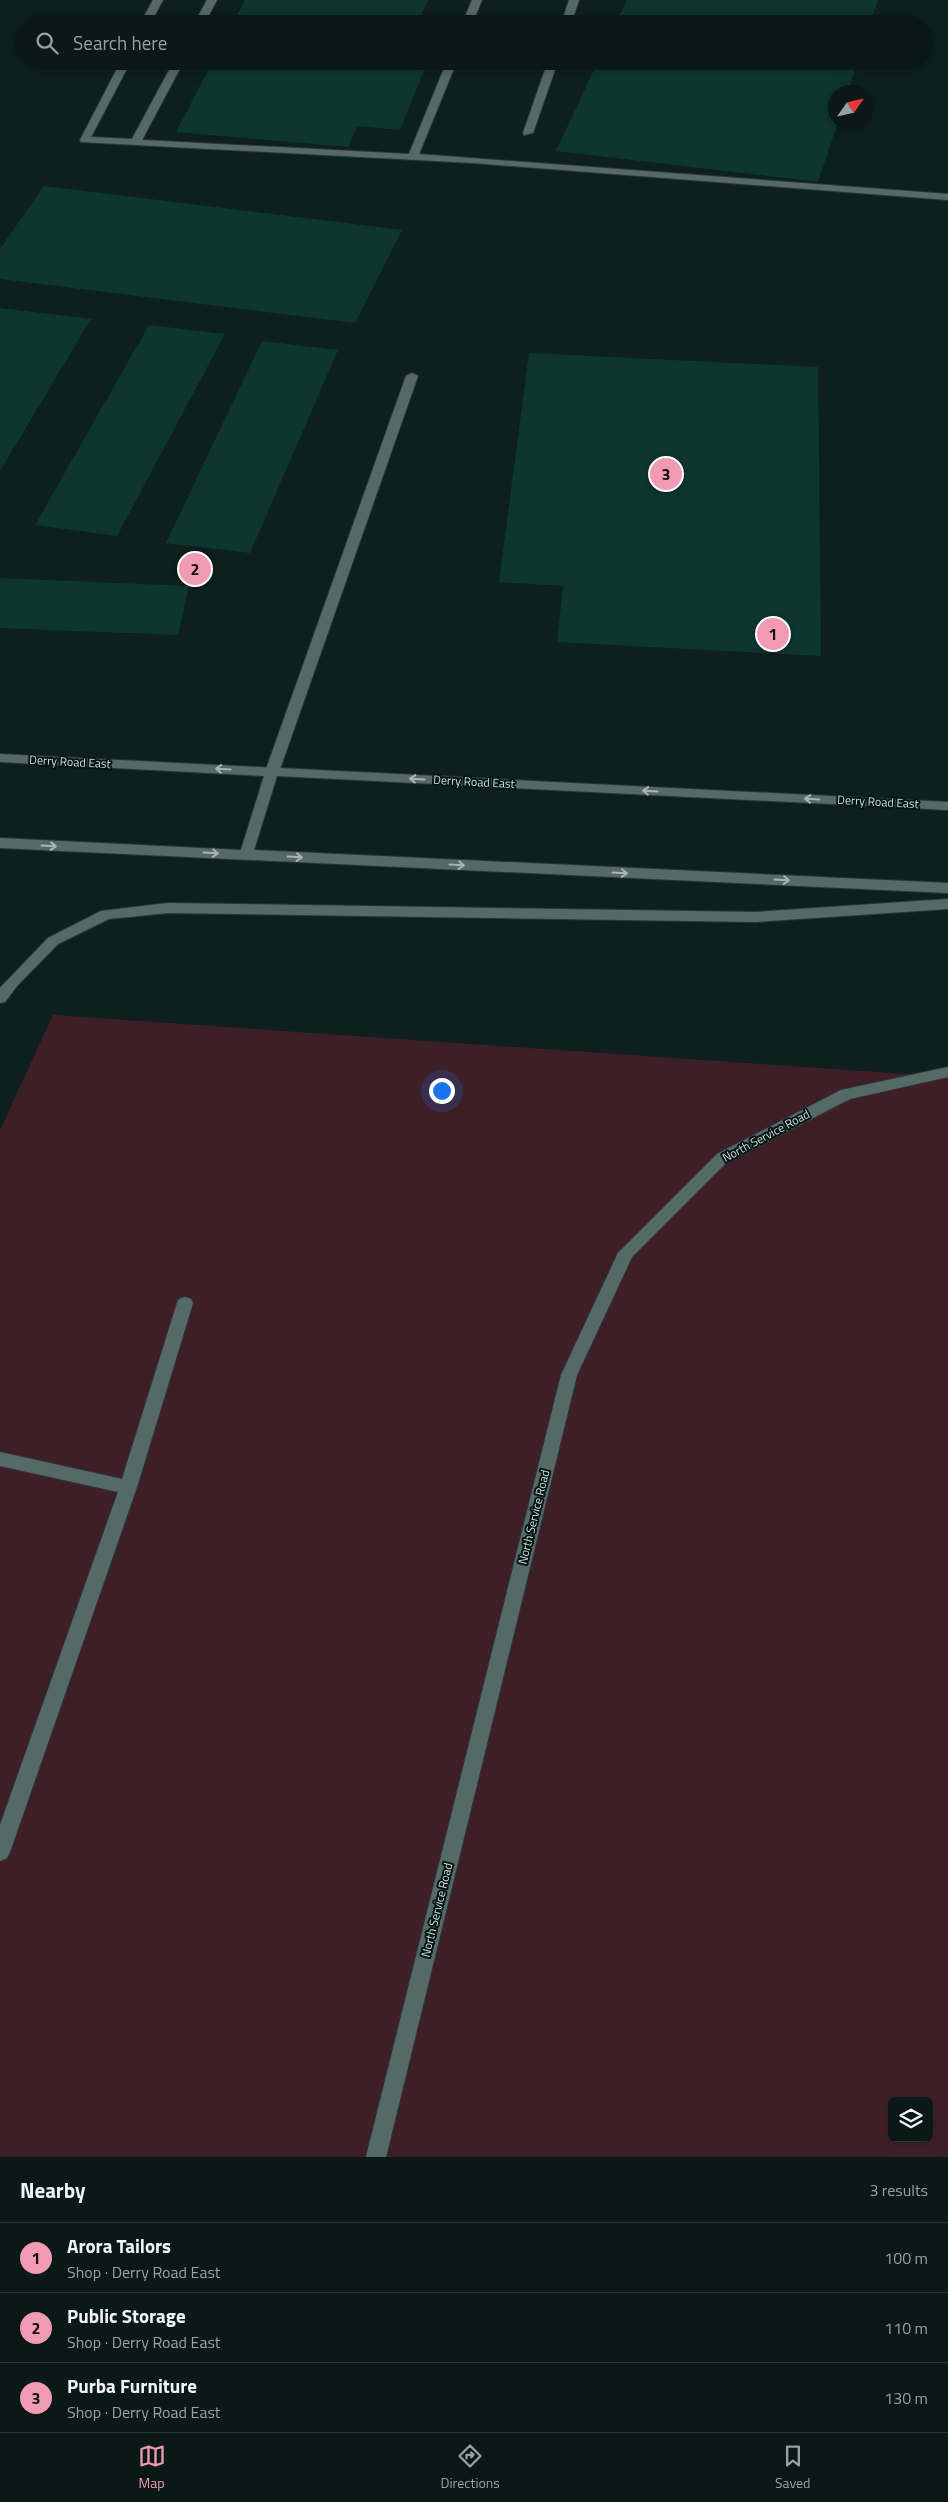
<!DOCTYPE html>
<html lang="en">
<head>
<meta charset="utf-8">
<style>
	:root { --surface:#0a1816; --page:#13211f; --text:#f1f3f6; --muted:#99a0a1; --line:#2a3735; --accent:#f19ab3 }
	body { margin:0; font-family:"Titillium Web",sans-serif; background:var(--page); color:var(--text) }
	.controls { position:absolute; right:15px; bottom:15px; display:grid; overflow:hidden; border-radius:8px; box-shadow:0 2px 12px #0003 }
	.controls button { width:45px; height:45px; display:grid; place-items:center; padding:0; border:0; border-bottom:1px solid var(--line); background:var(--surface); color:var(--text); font:25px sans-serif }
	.compass { position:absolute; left:828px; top:85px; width:45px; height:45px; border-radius:50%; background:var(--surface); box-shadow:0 2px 12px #0003; rotate:56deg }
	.you { position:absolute; left:441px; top:1090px; width:18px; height:18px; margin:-12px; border:4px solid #fff; border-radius:50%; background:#1a73e8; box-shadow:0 0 0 8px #1a73e833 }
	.badge { display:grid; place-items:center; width:32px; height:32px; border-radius:50%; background:var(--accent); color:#111; font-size:16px; font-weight:700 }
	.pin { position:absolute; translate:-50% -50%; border:2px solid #fff; box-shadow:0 1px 5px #0006 }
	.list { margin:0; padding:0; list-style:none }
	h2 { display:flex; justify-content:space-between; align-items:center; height:65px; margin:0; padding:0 20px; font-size:21px }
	h2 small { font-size:16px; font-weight:400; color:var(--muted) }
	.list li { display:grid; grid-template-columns:32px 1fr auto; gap:15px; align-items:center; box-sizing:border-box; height:70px; padding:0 20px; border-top:1px solid var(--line) }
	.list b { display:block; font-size:19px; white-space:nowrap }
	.list p { margin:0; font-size:16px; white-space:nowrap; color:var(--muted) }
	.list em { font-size:16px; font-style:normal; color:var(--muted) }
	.icon { flex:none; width:28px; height:28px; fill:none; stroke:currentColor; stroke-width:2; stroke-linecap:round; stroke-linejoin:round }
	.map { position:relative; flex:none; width:948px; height:2157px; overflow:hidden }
	.search { position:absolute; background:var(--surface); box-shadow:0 2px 12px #0003; left:15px; right:15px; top:15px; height:55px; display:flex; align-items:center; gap:12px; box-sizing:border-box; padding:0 18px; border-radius:28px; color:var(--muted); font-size:19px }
	.sheet { height:275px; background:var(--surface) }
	nav { display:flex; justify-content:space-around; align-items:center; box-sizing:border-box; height:70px; border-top:1px solid var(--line); background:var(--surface); font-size:14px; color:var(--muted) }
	nav a { display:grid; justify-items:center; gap:2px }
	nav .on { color:var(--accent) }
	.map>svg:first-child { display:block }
	.green { fill:#3e1f28; fill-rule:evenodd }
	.building { fill:#0e3631 }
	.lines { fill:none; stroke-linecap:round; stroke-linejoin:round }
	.lane-casing { stroke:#2e3836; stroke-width:2 }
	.street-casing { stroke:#2e3836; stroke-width:2 }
	.secondary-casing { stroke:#2e3836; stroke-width:2 }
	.lane { fill:#556a67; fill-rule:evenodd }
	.street { fill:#556a67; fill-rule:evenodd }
	.secondary { fill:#556a67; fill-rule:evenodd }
	.oneway { stroke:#a6b5b2 }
	.labels { text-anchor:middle; stroke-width:4; stroke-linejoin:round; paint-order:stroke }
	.street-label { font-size:12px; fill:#d2dddb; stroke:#041614 }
</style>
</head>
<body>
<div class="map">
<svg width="948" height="2157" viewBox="0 0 948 2157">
	<rect width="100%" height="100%" fill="#0d201d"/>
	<path class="green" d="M53,1015l895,62v1080h-948v-1027zM892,2101h37v37h-37z"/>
	<path class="building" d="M245,0h183l-8,18 25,1 -2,5h-210z
		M627,0h251l-8,24h-254z
		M213,61h215l-28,69 -43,-4 -9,21 -172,-15z
		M598,61h260l-10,31h-12v30h2l-20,60 -262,-31z
		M44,186l358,44 -47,93 -355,-44v-30z
		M0,308l91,11 -91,152z
		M149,325l76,9 -108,202 -82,-11z
		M262,341l76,9 -88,203 -84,-10z
		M529,353l289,14 3,289 -264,-14 6,-56 -64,-4z
		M0,578l189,8 -11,49 -178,-7z"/>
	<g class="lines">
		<defs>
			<path id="lane" d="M153,0h10l-13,24h-10z
				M207,0h10l-13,24h-10z
				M472,0h10l-10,24h-10z
				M569,0h10l-8,24h-10z
				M121,61h10l-40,76 41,2 42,-78h10l-42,79 267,14 38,-93h10l-38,93 529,40v6l-475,-37 -392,-21 -1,-2z
				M548,61h10l-25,72 -9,2 -1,-2z
				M412,373l6,3 -139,396 -7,4 -5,-1 -2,-3 141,-396z
				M948,1067v10l-98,22 -123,63 -95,95 -55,118 -191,782h-20l195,-782 57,-122 99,-99 124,-64z
				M185,1297l6,2 2,4 -56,184 -127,365 -3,6 -7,3v-36l118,-333 -118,-26v-14l122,27 55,-176 2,-4z"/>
			<path id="street" d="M948,899v10l-192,13 -588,-9 -59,6 -51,25 -41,42 -12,16 -5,1v-15l48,-50 53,-27 67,-8 588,9z"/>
			<path id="secondary" d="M0,754l948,48v8l-671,-34 -23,74 694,33v10l-948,-45v-10l241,12 23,-74 -264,-14z"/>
		</defs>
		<use href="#lane" class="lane-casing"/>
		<use href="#street" class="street-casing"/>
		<use href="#secondary" class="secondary-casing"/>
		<use href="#lane" class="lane"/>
		<use href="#street" class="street"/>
		<use href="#secondary" class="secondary"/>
	</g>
	<defs><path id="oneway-shaft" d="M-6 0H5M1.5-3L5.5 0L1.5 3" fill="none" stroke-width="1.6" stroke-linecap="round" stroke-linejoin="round" transform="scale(1.25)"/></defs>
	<g class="oneway">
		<use href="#oneway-shaft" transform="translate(223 769) rotate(-177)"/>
		<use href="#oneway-shaft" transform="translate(417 779) rotate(-177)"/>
		<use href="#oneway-shaft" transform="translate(650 791) rotate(-177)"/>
		<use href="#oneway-shaft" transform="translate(812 799) rotate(-177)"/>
		<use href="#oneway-shaft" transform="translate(49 846) rotate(3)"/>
		<use href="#oneway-shaft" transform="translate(211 853) rotate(3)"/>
		<use href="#oneway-shaft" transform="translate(295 857) rotate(3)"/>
		<use href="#oneway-shaft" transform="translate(457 865) rotate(3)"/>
		<use href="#oneway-shaft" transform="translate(620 873) rotate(3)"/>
		<use href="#oneway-shaft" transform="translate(782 880) rotate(3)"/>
	</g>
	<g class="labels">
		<g class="street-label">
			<text transform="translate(70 762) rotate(3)" y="4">Derry Road East</text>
			<text transform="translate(474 782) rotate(3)" y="4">Derry Road East</text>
			<text transform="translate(878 802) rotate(3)" y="4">Derry Road East</text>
			<text transform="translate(766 1136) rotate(-28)" y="4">North Service Road</text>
			<text transform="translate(534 1517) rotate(-76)" y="4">North Service Road</text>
			<text transform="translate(437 1910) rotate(-76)" y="4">North Service Road</text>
		</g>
	</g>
</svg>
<div class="controls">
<button><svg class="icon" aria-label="layers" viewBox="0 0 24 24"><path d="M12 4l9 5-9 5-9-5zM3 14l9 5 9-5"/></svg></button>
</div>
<svg class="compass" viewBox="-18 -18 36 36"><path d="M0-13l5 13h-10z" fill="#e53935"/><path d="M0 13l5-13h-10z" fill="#99a0a1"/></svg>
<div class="you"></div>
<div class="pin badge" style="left:773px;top:634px">1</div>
<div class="pin badge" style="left:195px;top:569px">2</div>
<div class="pin badge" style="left:666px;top:474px">3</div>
<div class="search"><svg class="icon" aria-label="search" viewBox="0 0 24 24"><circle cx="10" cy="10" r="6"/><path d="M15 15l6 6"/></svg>Search here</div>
</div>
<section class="sheet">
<h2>Nearby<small>3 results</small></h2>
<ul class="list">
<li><span class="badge">1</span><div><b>Arora Tailors</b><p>Shop · Derry Road East</p></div><em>100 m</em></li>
<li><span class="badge">2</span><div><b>Public Storage</b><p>Shop · Derry Road East</p></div><em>110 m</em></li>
<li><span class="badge">3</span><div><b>Purba Furniture</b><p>Shop · Derry Road East</p></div><em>130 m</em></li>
</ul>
</section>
<nav>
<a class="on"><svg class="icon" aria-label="map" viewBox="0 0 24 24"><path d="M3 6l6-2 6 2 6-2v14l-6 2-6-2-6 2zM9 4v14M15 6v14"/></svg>Map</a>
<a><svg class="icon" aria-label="directions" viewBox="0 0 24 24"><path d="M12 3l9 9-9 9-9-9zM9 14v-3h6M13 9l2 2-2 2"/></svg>Directions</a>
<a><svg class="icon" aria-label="saved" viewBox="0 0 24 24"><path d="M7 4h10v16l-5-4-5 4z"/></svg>Saved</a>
</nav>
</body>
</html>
